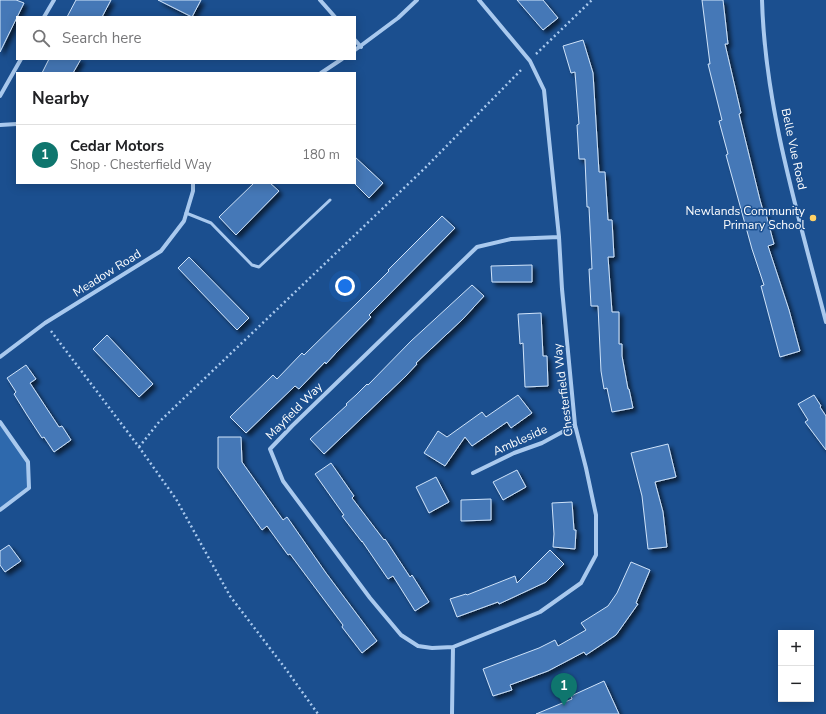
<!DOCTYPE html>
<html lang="en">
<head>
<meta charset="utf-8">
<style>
	:root { --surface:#fff; --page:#f6f6f6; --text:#202124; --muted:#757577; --line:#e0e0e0; --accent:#0f766e }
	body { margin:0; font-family:"Nunito Sans",sans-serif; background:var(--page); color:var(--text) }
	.controls { position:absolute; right:12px; bottom:12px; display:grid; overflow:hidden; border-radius:0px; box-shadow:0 2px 10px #0003 }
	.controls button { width:36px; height:36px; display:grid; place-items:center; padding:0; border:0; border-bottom:1px solid var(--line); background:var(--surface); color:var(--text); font:20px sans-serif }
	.you { position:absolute; left:345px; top:286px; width:14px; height:14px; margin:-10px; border:3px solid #fff; border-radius:50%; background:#1a73e8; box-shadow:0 0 0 6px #1a73e833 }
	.badge { display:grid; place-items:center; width:26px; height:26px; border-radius:50%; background:var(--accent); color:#fff; font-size:13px; font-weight:700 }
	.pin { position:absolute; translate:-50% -33px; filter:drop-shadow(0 1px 2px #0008) }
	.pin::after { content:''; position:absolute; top:21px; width:14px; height:12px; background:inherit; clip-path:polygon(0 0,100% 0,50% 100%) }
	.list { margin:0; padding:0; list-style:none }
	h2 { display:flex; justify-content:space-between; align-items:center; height:52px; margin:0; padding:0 16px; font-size:17px }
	h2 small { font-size:13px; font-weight:400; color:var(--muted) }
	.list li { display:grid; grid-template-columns:26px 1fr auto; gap:12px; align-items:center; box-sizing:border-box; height:60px; padding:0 16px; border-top:1px solid var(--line) }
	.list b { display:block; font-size:15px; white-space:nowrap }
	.list p { margin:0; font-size:13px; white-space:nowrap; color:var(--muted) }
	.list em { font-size:13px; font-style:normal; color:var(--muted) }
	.icon { flex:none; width:22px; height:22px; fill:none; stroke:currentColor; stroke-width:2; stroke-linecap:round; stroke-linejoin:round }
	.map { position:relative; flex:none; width:826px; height:714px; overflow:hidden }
	.search { position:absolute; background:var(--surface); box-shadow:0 2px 10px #0003; left:16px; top:16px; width:340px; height:44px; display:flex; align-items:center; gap:10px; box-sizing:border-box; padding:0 14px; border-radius:0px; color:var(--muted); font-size:15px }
	.panel { position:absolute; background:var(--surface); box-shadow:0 2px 10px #0003; left:16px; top:72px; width:340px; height:112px; border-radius:0px }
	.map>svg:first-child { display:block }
	.grass { fill:#2e69ad }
	.building { fill:#4478b7; stroke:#cfe3fa; filter:url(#shadow) }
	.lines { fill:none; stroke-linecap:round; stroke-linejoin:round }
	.path { stroke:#a9c9ee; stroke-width:2.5; stroke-dasharray:2 3; stroke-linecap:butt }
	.service { stroke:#a9c9ee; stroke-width:3 }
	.minor { stroke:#a9c9ee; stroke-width:4 }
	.poi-dot { fill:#ffd166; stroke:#1b4f8f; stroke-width:1.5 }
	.labels { text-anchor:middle; stroke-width:3; stroke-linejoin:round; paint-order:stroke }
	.street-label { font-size:12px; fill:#fff; stroke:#1b4f8f }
	.poi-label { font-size:12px; fill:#fff; stroke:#1b4f8f; text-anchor:end }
</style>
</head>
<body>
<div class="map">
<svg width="826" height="714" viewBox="0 0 826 714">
	<defs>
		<filter id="shadow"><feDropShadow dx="3.5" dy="3.5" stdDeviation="2" flood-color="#0009"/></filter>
	</defs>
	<rect width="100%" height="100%" fill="#1b4f8f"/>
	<path class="grass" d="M0,422l28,40 1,26 -29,22z"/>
	<path class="building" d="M0,0h16l8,3 -24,49z
		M76,0h35l-9,17h-35z
		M158,0h43l-9,17z
		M517,0h26l15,18 -15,12z
		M702,0h21l5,44h-3l16,69 -2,1 21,86 4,14h2l8,30 -6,2 21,64 11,41 -20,6 -19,-71 3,-1 -12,-36 -26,-94 2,-1 -9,-33 3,-1 -14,-56h2z
		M583,40l10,33 6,99h6l3,48h4l2,37h-6l4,55h7v32h3v12l6,33h1l4,19 -21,4 -5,-24 -3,1 -3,-18 -3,-65h-7l-2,-37h3l-3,-62h-2l-2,-48h-6l-2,-34 2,-1 -4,-52 -4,1 -8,-27z
		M49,59h32l-8,14h-31z
		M355,157l28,26 -14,15 -14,-14z
		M254,183h16l9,8 -43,44 -17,-18z
		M442,216l13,12 -86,87 2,2 -36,37 -9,10 -1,-2 -26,27 -4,-3 -49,47 -16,-16 43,-42 4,4 25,-26 2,2 53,-52 32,-32 -1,-1z
		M189,257l60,61 -12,12 -59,-62z
		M532,265v17h-40l-1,-16z
		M472,285l12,11 -21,23 -47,44 1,1 -11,12 -82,78 -14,-15 37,-34 -1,-1 10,-9 11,-11 1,1 43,-44z
		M541,313l2,43h4l1,30 -23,1 -2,-44 -3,1 -2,-30z
		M107,335l46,49 -14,13 -46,-48z
		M26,365l10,14 -6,4 29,44 3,-1 9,14 -17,12 -10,-15 -2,1 -15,-23 -13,-21 2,-2 -9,-14z
		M518,395l14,18 -21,15 -4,-6 -35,24 -7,-9 -20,29 -21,-13 14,-22 9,6 35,-25 4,5z
		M814,395l7,11 -1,1 6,9v34l-21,-28 3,-2 -10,-16z
		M218,437h23l1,25 41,58 4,-3 39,56 51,68 -15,12 -20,-26 1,-2 -53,-71 -2,1 -21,-29 -5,4 -44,-62z
		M668,444l8,33 -21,5 8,30 4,35 -19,2 -6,-53 -11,-43z
		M331,463l23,33 -2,2 32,42 1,-1 25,38 2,-2 17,27 -14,9 -22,-35 -5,3 -26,-38v1l-20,-26 2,-1 -29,-41z
		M517,470l9,17 -23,13 -10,-18z
		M436,477l13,25 -20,11 -13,-26z
		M491,499v21l-30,1v-21z
		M572,502l2,28h2l-1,19 -22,-2 1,-13 -2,-31z
		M9,545l12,16 -16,11 -5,-7v-14z
		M550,550l14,14 -18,18 -47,22 -1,-2 -41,15 -7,-18 16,-5 1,1 48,-19 2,7z
		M631,562l19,8 -14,33 2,1 -22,31 -30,20 -2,-3 -36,19 -38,14 2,5 -19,6 -10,-27 56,-21 16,-8 3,6 28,-16 -5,-7 27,-17 9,-13z
		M604,681l15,33h-83l36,-15 -1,-3z"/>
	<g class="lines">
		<path class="path" d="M536,54l56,-54
			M51,331l88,116 37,52 54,97 55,72 33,46
			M139,447l20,-25 266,-254 98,-100"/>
		<path class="service" d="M186,213l25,10 41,42 7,2 71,-67"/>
		<path class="minor" d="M320,0l15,17
			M762,0c3,109 37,217 64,322
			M44,17l10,-17
			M355,40l6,7
			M355,50l43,-32 19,-18
			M321,73l21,-14
			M0,96l21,-37
			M0,125l17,-1
			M0,357l45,-34 116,-72 23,-30 9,-30v-8
			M0,422l28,40 1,26 -29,22
			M473,473l41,-20 28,-10 33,-18
			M453,647l-21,1 -14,-2 -17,-11 -31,-37 -87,-117 -13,-32 22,-23 185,-179 34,-8 48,-2
			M452,714l1,-67 87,-35 41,-29 15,-28v-40l-10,-47 -11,-43 -13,-136 -3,-52 -15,-147 -14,-29 -51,-61"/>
	</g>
	<circle class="poi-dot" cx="813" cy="218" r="4"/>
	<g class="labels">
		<g class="street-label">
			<text transform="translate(794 149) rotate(78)" y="4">Belle Vue Road</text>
			<text transform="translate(107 273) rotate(-32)" y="4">Meadow Road</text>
			<text transform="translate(563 390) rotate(-97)" y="4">Chesterfield Way</text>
			<text transform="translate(294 411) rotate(-45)" y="4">Mayfield Way</text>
			<text transform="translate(520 440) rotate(-24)" y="4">Ambleside</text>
		</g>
		<g class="poi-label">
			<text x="805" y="215">Newlands Community<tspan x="805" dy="14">Primary School</tspan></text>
		</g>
	</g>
</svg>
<div class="controls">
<button>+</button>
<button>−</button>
</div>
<div class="you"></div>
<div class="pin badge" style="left:564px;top:706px">1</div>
<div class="search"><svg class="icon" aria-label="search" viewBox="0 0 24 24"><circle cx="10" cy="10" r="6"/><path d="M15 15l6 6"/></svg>Search here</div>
<section class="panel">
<h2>Nearby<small></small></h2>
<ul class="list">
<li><span class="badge">1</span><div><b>Cedar Motors</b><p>Shop · Chesterfield Way</p></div><em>180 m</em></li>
</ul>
</section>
</div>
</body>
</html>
